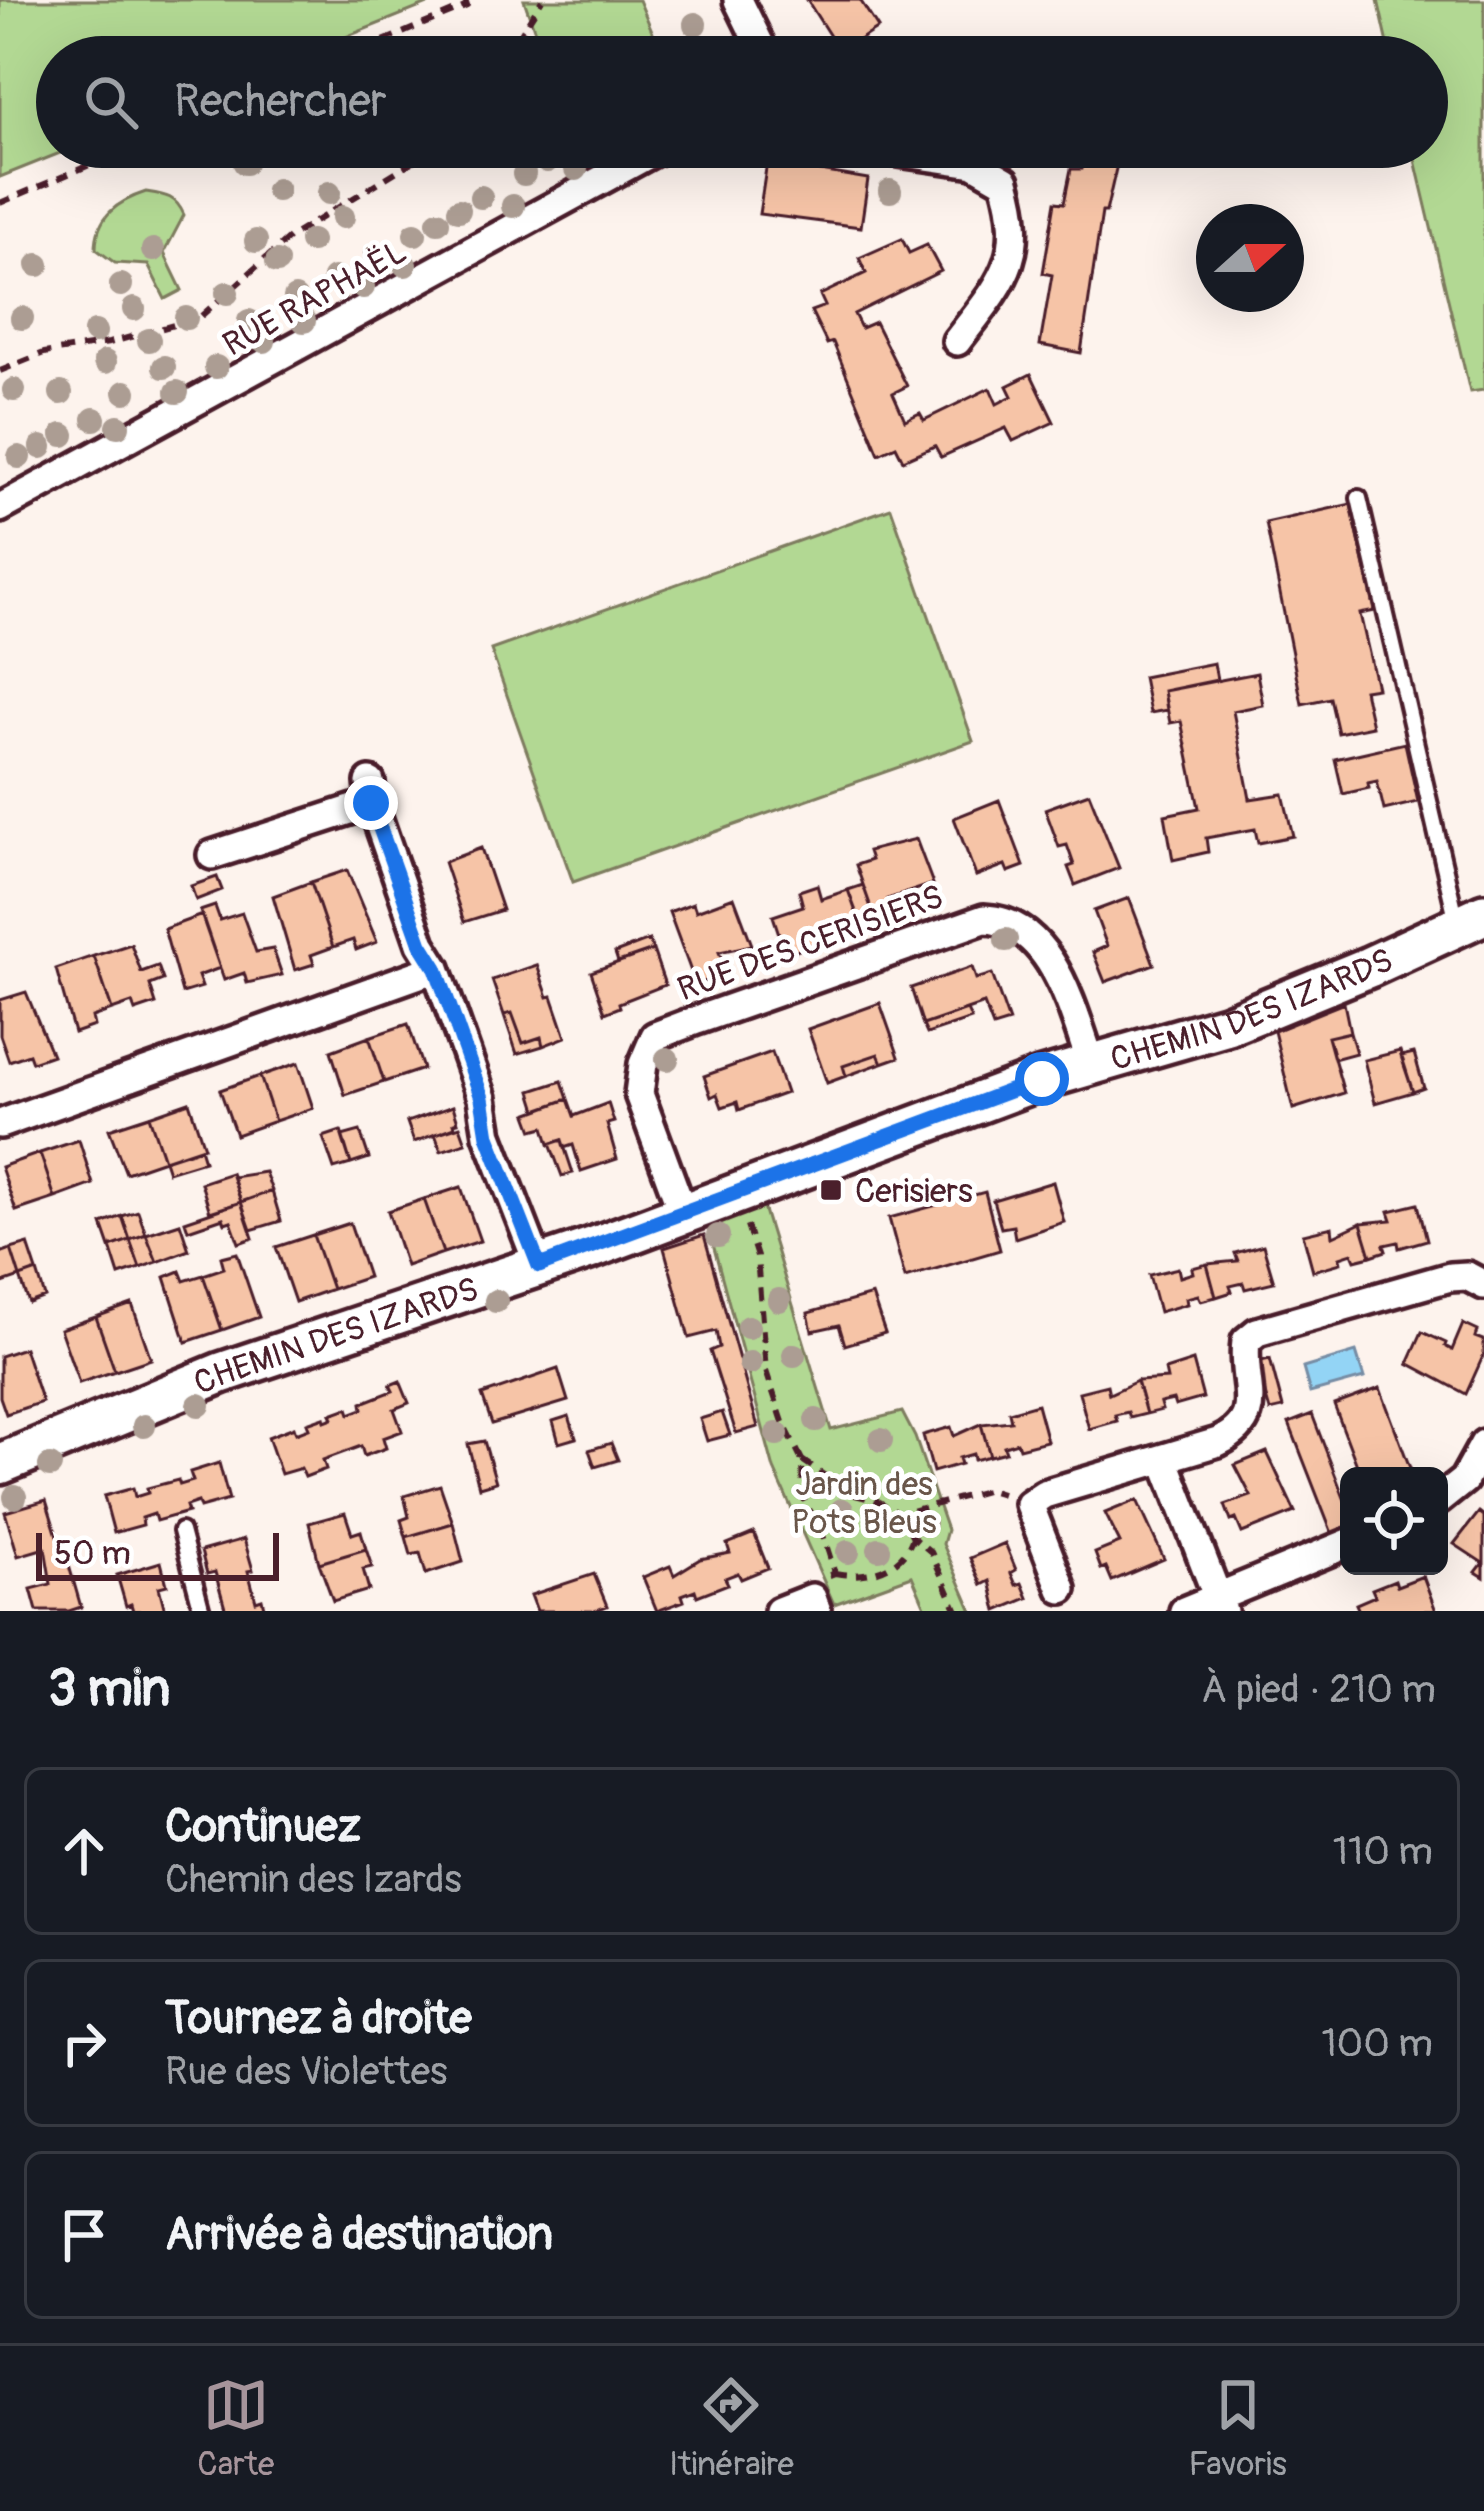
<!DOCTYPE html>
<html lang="fr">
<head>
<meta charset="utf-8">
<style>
	:root { --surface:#171b24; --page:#242831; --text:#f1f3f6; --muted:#9ea1a6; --line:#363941; --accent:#a6949b }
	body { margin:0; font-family:Pangolin,sans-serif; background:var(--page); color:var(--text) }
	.controls { position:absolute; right:36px; bottom:36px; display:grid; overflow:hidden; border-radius:18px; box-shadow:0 12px 48px #0002 }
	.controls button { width:108px; height:108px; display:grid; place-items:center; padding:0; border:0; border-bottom:3px solid var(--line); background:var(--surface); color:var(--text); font:60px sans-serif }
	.compass { position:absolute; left:1196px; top:204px; width:108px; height:108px; border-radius:50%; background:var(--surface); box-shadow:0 12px 48px #0002; rotate:69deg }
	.scale { position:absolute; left:36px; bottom:30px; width:243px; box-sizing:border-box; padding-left:12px; border:6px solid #4a1f2b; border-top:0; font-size:33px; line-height:42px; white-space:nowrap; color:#4a1f2b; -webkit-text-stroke:9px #fff; paint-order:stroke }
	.stop { position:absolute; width:36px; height:36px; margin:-27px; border:9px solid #1a73e8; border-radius:50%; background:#fff }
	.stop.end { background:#1a73e8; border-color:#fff; box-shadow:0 3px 12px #0008 }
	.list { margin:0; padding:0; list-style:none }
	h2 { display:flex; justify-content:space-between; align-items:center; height:156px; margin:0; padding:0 48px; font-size:51px }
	h2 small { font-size:39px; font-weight:400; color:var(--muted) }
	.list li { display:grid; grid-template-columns:78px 1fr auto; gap:36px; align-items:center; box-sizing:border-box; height:168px; margin:0 24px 24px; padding:0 24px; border:3px solid var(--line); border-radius:18px }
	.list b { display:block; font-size:45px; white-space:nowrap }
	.list p { margin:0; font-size:39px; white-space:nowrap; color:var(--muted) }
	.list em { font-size:39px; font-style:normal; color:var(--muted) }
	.icon { flex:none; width:66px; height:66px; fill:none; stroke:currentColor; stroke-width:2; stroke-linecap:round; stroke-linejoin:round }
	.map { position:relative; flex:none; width:1484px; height:1611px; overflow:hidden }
	.search { position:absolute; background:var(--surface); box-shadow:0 12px 48px #0002; left:36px; right:36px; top:36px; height:132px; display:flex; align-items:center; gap:30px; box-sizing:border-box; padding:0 42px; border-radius:66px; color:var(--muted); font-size:45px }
	.sheet { height:732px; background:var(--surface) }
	nav { display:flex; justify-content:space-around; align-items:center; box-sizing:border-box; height:168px; border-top:3px solid var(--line); background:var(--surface); font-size:33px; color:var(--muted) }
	nav a { display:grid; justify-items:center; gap:6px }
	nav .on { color:var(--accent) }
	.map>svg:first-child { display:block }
	.green { fill:#b2d893; stroke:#7e7c5f; stroke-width:3 }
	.water { fill:#93d4f5; stroke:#768ca4; stroke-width:3 }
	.building { fill:#f6c4a7; stroke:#4a1f2b; stroke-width:3 }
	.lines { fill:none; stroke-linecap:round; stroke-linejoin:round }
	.lane-casing { stroke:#4a1f2b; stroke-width:22 }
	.street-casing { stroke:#4a1f2b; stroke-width:36 }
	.secondary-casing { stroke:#4a1f2b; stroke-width:48 }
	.path { stroke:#4a1f2b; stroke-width:6; stroke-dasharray:12 9; stroke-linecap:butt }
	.lane { stroke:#fff; stroke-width:14 }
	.street { stroke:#fff; stroke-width:27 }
	.secondary { stroke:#fff; stroke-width:39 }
	.tree { fill:#ac9d93 }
	.route { stroke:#1a73e8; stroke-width:15 }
	.poi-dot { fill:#4a1f2b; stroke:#fff; stroke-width:4.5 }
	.labels { text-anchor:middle; stroke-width:10; stroke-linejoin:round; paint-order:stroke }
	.street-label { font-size:33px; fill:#4a1f2b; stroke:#fff }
	.poi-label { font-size:33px; fill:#4a1f2b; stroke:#fff; text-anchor:start }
	.park-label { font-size:33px; fill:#69564a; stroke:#fff }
</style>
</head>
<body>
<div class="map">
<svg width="1484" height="1611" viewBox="0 0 1484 1611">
	<rect width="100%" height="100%" fill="#fdf3ed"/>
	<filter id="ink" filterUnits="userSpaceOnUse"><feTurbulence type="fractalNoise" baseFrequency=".00833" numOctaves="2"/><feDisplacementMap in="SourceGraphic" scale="24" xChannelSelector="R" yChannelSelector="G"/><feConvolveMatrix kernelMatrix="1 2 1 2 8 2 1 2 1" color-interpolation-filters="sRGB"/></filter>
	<g filter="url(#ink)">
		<path class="green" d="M0,0h426l2,4 -132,53h-239v90h18l-75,30z
			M524,0h115l16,38 -43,19h-68z
			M1378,0h106v390l-14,2 -58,-245h15v-90h-36z
			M146,192c20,3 30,4 38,23l-20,38 18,37 -17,9 -17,-34 -33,-2 -19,-14c0,-33 22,-48 50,-57z
			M891,508l82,233 -400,141 -82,-232z
			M763,1207l68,223 71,-18 13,25 32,93 -4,14 29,67h-45l-15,-35 -78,28 -60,-135 -66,-243z"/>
		<path class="water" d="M1356,1352l8,26 -54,15 -7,-25z"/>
		<path class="building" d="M807,0h53l18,28 -38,24z
			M1086,147h35l-15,65h-4l-21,141 -41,-8 12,-70 -9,-2 12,-71 9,1 7,-34h11z
			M767,162l101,17 -7,48 -102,-13z
			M902,239l7,14 18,-8 14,26 -87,43 7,14 14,-6 32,64 -14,7 12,27 15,-7 4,7 66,-32 7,16 15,-8 -5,-10 24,-12 23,48 -41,19 -7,-13 -65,29 -6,-11 -32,14 -7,-14 -17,8 -46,-112 -6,2 -16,-33 14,-5 -5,-11 46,-22 -7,-15z
			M1351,504l24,107 -15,3 17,74 -13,2 8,36 -34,7 -8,-35 -28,6 -36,-181z
			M1214,663l3,17 -53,11 3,19 -17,3 -7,-36z
			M1257,673l6,32 -30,6 17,88 33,-5 10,42 -35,7 -3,-14 -49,9 2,14 -35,8 -8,-45 34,-7 -18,-87 -11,2 -6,-32z
			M1405,743l13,59 -34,8 -7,-29 -9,2 1,5 -26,6 -8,-35z
			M1089,793l30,75 -44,17 -7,-18 6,-2 -7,-20 -8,2 -14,-38z
			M999,800l25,66 -16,6 -3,-7 -29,11 -22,-58z
			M916,839l17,45 -45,15 5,10 -19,7 -18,-51 15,-5 -3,-9z
			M481,848l21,62 -38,12 -20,-60z
			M347,870l30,72 -21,8 -3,-10 -20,7 -22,-65z
			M217,877l5,13 -26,10 -5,-14z
			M311,882l22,65 -22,8 3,9 -19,6 -22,-74z
			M817,885l4,14 27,-9 13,36 -75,29 -13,-39 30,-10 -4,-15z
			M863,885l11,31 -14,6 -12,-32z
			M734,897l18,48 -33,7 8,21 -31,12 -27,-73 24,-9 3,8z
			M1129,898l25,66 -49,18 -12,-30 14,-6 -13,-35z
			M215,906l5,14 22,-7 14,39 17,-3 9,26 -35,8 -3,-10 -20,7 -24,-69z
			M202,915l18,53 -22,8 4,11 -20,6 -18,-64z
			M649,940l4,10 -35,12 -3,-9z
			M131,944l10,28 17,-6 5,14 -13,5 6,19 -21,7 -3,-8 -20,7 -18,-54z
			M653,950l12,35 -46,18 1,4 -15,6 -14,-41z
			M94,956l18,54 -20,7 2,9 -20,7 -18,-64z
			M537,965l11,32 4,-1 14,41 -23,9 -2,-9 -18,6 -11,-30 -8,2 -12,-35z
			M972,967l4,12 16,-5 17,48 -16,5 -9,-23 -61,21 -12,-37z
			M26,992l26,63 -20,7 -3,-8 -20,7 -9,-26v-35z
			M880,1003l19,54 -17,6 -4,-9 -35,12 3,10 -19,7 -19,-54z
			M1344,1003l6,29 -22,5 16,56 -51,16 -19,-78z
			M967,1010l4,9 -44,15 -4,-9z
			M512,1013l11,30 18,-6 2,9 -26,8 -13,-39z
			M408,1024l15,45 -39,13 -15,-45z
			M1350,1032l6,21 -22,6 -6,-22z
			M369,1037l15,45 -39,13 -14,-44z
			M1400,1051l13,41 -38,11 -11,-43z
			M772,1052l14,41 -47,17 -2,-8 -15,5 -5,-13 -6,3 -7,-21z
			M1414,1053l10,35 -11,4 -12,-36z
			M878,1054l4,9 -36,13 -3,-10z
			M298,1063l15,45 -38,13 -15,-45z
			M260,1076l15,45 -39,14 -16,-45z
			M562,1081l6,18 -31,11 -6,-19z
			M568,1099l6,17 34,-13 6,19 -7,2 10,35 -36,12 -8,-26 -9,3 -2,-8 -13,4 -5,-17 -11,3 -6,-16z
			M189,1102l15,45 -40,13 -15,-44z
			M453,1106l5,16 -4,1 1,4 -41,15 -7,-20z
			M149,1116l15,44 -38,13 -17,-44z
			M460,1126l6,17 -25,8 -6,-17z
			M341,1131l10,33 -17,5 -11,-32z
			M360,1131l9,27 -18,6 -9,-28z
			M79,1140l14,44 -38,14 -15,-45z
			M562,1140l11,33 -11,3 -12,-32z
			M200,1148l4,13 -36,11 -4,-12z
			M40,1153l15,45 -39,13 -15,-44z
			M265,1172l7,19 -31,11 -8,-25z
			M231,1173l10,29 -31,10 -9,-29z
			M1053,1182l11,40 -49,16 -2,-12 -12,2 -8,-28z
			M461,1187l19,54 -37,12 -19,-54z
			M272,1191l9,30 -30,9 -10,-28z
			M985,1192l15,58 -95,28 -16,-60z
			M424,1199l19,54 -37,13 -18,-55z
			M241,1202l12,36 -14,5 -8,-22 -6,2 -2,-5 -35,12 -3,-9z
			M1418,1204l9,36 -28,8 -1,-6 -14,3 2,6 -15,5 -10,-33 31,-3 -3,-9z
			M138,1211l8,23 -16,6 -8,-24z
			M122,1216l8,24 -20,7 -8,-23z
			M180,1223l9,27 -32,12 -11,-28z
			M350,1223l18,54 -36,12 -19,-54z
			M1361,1223l10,33 -16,4 -3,-7 -12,4 1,6 -28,8 -10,-37 29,-7 1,9z
			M146,1234l11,28 -17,6 -10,-28z
			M313,1235l19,54 -37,13 -19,-55z
			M704,1235l54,192 -22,6 -26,-82 9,-4 -3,-16 -27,7 -25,-90z
			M130,1240l10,28 -21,7 -9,-28z
			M28,1244l9,27 -17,6 -9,-28z
			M1263,1245l11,37 -29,7 -2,-6 -13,3 2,6 -16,5 -9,-33 31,-3 -3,-8z
			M11,1249l9,28 -20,7v-31z
			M237,1253l22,64 -37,13 -19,-55 21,-7 -3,-11z
			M1207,1264l9,33 -15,4 -3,-6 -12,3 1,6 -28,8 -10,-37 29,-7 2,9 13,-4 -1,-5z
			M37,1271l8,26 -16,6 -9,-26z
			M180,1271l4,10 19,-6 19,55 -36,12 -21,-65z
			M872,1295l13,38 -40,12 -6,-20 -27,6 -4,-18z
			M132,1304l19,55 -36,12 -19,-54z
			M96,1317l19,54 -36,12 -19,-54z
			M1463,1324l15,7 -2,6 8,3v14l-18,40 -58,-31 14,-31 24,11 -1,3 7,4z
			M24,1348l18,54 -36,12 -6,-17v-41z
			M1270,1359l13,49 -13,3 -14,-49z
			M1193,1361l10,37 -28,8 -2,-6 -13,3 2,7 -16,4 -9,-33 30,-2 -2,-9z
			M558,1369l10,32 -76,23 -10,-29z
			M400,1381l9,22 -15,6 8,22 -19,7 3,10 -22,8 -3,-10 -38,14 3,9 -21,8 -4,-9 -20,6 -13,-37 26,-10 2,6 13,-5 -2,-5 17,-6 1,4 8,-3 -2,-4 17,-6 2,6 13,-5 -1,-6 31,-12 -3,-6z
			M1137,1381l9,33 -16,4 -2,-6 -13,3 2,6 -28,8 -10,-37 28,-7 2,9z
			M1380,1388l33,88h-52l-27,-71z
			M1037,1404l10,37 -28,7 -2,-6 -13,4 2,6 -16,4 -9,-32 30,-3 -2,-9z
			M722,1412l8,23 -23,6 -7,-22z
			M1312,1414l37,97v19l-16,6 -44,-113z
			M569,1416l7,22 -17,5 -6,-22z
			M981,1424l9,32 -16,4 -1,-6 -14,4 2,6 -28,8 -10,-37 28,-8 3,9z
			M484,1441l12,41 -17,5 -11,-43z
			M611,1443l7,17 -23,7 -6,-17z
			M1267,1452l28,60 -53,21 -6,-14 -5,2 -6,-16 26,-9 -16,-31z
			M219,1463l10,37 -29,8 -2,-6 -12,4 2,6 -32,9 -2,-7 -12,4 1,7 -29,8 -10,-37 29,-8 2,9 13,-4 -1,-5 31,-8 2,5 13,-4 -3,-9z
			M440,1485l13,38 -47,14 -5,-17 8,-3 -5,-21z
			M46,1500l12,39 3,-1 20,69 -12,4h-32l-6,-22 20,-5 -6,-36 -27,8 -13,-44z
			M1137,1500l27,59 -52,22 -6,-14 -5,2 -6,-16 25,-10 -15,-30z
			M1479,1512l5,4v61l-8,-5 7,-9 -29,-19z
			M345,1513l7,21 9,-3 5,18 -47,14 -10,-40z
			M453,1523l10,39 -37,12 -6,-21 -9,2 -5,-18z
			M754,1533l14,35 -27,11 -3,-6 -13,5 3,6 -31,12 -2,-6 -13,5 2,6 -27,10 -14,-34 27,-11 4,9 26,-16 30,-6 -3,-9z
			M244,1539l9,31 -5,1 8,30 6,-2 3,12h-39l-11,-39 -8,2 -6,-23z
			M1005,1543l11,27 -5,3 5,12 6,-2 6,15 -31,13 -7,-30 -8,4 -12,-27z
			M366,1549l6,18 -9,2 6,21 -36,11 -14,-38z
			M161,1562l6,23 -8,2 6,24h-32l-2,-7 -5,2 -9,-31z
			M594,1574l13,32 -12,5h-58l-6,-16z
			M1423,1576l13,35h-77l-3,-7 19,-8 -3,-7 23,-9 2,6z"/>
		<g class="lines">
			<defs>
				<path id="lane" d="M1359,498l98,424
					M181,1531l21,80"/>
				<path id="street" d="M738,0l28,57
					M864,147l110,16 31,18c23,78 -3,101 -48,160
					M0,508l662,-361
					M370,782l2,21 49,141 15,24 46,130 6,37 51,131
					M212,855l160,-52
					M0,1124l436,-156
					M683,1213l-44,-119 4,-30 12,-28 42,-16 287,-101c68,2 88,90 107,144
					M1164,1459l59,152
					M1439,1500l25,-20 20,-36
					M1062,1589l-33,-85 15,-10 174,-52c51,-25 22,-57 28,-101l11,-9 193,-55 17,-1 17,9
					M779,1611l33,-13 5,13
					M1184,1611l165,-68"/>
				<g id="secondary">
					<path id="s1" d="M0,1464l221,-91 371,-125 450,-169 186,-54 141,-58 115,-53"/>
				</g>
			</defs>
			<use href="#lane" class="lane-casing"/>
			<use href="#street" class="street-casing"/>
			<use href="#secondary" class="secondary-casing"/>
			<path class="path" d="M345,57l122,-51 -2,-6
				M506,57l36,-57
				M0,203l132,-56
				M0,371l44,-18 65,-10 90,-25 91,-81 146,-90
				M747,1226l10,31 9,114 17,51 19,38 1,37 21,41 11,35 -8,3
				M802,1460l49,34 27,7 22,13 89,-24 13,4
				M900,1514l13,23 18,15 26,59
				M835,1573c32,6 67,-3 78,-36"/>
			<use href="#lane" class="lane"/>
			<use href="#street" class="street"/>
			<use href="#secondary" class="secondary"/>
		</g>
		<g class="tree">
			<circle cx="695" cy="24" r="12"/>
			<circle cx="547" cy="161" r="12"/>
			<circle cx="245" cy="163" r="12"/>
			<circle cx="576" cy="169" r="12"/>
			<circle cx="524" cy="174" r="12"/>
			<circle cx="277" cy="190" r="12"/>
			<circle cx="890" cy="191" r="12"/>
			<circle cx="329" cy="193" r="12"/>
			<circle cx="481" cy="197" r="12"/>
			<circle cx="513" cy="206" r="12"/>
			<circle cx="459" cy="210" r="12"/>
			<circle cx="343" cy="217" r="12"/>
			<circle cx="438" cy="222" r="12"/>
			<circle cx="415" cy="234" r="12"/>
			<circle cx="256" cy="241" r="12"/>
			<circle cx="311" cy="241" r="12"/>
			<circle cx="153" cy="250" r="12"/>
			<circle cx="375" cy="256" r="12"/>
			<circle cx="277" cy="262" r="12"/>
			<circle cx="38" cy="265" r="12"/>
			<circle cx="405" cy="265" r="12"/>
			<circle cx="334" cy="278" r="12"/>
			<circle cx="121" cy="285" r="12"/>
			<circle cx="363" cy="287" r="12"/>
			<circle cx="227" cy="293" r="12"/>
			<circle cx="295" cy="298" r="12"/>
			<circle cx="134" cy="309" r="12"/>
			<circle cx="22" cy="318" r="12"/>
			<circle cx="186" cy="318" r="12"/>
			<circle cx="249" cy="321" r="12"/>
			<circle cx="304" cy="321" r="12"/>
			<circle cx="95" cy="332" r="12"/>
			<circle cx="149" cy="340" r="12"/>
			<circle cx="264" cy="341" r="12"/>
			<circle cx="105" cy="362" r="12"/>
			<circle cx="164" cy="367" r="12"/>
			<circle cx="216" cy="367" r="12"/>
			<circle cx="14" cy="390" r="12"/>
			<circle cx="125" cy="392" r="12"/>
			<circle cx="177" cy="392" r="12"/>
			<circle cx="61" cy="393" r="12"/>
			<circle cx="94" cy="419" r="12"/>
			<circle cx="118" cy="426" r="12"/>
			<circle cx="63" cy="435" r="12"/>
			<circle cx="41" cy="447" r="12"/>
			<circle cx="19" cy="457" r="12"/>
			<circle cx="1006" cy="940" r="12"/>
			<circle cx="667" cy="1059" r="12"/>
			<circle cx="718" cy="1236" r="12"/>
			<circle cx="779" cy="1300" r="12"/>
			<circle cx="496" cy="1301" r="12"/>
			<circle cx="748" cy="1327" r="12"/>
			<circle cx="794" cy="1355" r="12"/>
			<circle cx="750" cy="1363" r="12"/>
			<circle cx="199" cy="1405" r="12"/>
			<circle cx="816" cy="1420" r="12"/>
			<circle cx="144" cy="1426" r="12"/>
			<circle cx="777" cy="1434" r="12"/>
			<circle cx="881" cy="1440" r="12"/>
			<circle cx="50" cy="1466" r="12"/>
			<circle cx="15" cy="1497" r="12"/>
			<circle cx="842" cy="1510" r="12"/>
			<circle cx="924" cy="1523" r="12"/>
			<circle cx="879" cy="1549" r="12"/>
			<circle cx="848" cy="1552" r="12"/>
		</g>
	</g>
	<g class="lines" filter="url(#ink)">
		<path class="route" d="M371,803l50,141 15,24 46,130 6,38 51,130 503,-187"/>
	</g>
	<rect class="poi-dot" x="819" y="1178" width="24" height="24" rx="6"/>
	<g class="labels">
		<g class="street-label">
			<text transform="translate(314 297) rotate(-29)" y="12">RUE RAPHAËL</text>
			<text transform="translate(810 942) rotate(-20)" y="12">RUE DES CERISIERS</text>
			<text dy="12" stroke="none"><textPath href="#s1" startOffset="1332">CHEMIN DES IZARDS</textPath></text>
			<text dy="12" stroke="none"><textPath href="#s1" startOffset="360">CHEMIN DES IZARDS</textPath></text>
		</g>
		<g class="poi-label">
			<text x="855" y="1202">Cerisiers</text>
		</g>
		<g class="park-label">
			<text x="864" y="1495">Jardin des<tspan x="864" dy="38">Pots Bleus</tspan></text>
		</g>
	</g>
</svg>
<div class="controls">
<button><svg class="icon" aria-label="locate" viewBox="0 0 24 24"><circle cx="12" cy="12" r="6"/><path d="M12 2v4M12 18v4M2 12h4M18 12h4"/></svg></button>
</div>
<svg class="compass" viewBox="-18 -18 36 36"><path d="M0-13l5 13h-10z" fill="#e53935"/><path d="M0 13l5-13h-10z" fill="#9ea1a6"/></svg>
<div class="scale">50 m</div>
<div class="stop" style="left:1042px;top:1079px"></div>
<div class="stop end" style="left:371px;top:803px"></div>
<div class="search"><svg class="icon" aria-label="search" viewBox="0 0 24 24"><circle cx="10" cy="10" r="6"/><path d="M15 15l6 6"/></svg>Rechercher</div>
</div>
<section class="sheet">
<h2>3 min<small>À pied · 210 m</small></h2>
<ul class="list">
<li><svg class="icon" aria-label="ahead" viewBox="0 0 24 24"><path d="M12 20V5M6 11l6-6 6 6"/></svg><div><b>Continuez</b><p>Chemin des Izards</p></div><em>110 m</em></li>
<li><svg class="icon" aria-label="right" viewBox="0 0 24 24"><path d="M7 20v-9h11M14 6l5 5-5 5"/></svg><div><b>Tournez à droite</b><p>Rue des Violettes</p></div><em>100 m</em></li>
<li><svg class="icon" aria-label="arrive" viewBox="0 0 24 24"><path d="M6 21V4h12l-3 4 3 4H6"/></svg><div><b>Arrivée à destination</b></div></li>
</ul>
</section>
<nav>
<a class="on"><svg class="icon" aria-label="map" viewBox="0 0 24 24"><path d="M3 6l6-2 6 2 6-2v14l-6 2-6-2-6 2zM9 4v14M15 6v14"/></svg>Carte</a>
<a><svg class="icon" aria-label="directions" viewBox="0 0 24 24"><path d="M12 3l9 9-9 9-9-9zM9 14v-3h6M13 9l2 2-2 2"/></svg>Itinéraire</a>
<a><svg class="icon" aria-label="saved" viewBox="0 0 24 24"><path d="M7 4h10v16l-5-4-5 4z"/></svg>Favoris</a>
</nav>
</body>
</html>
